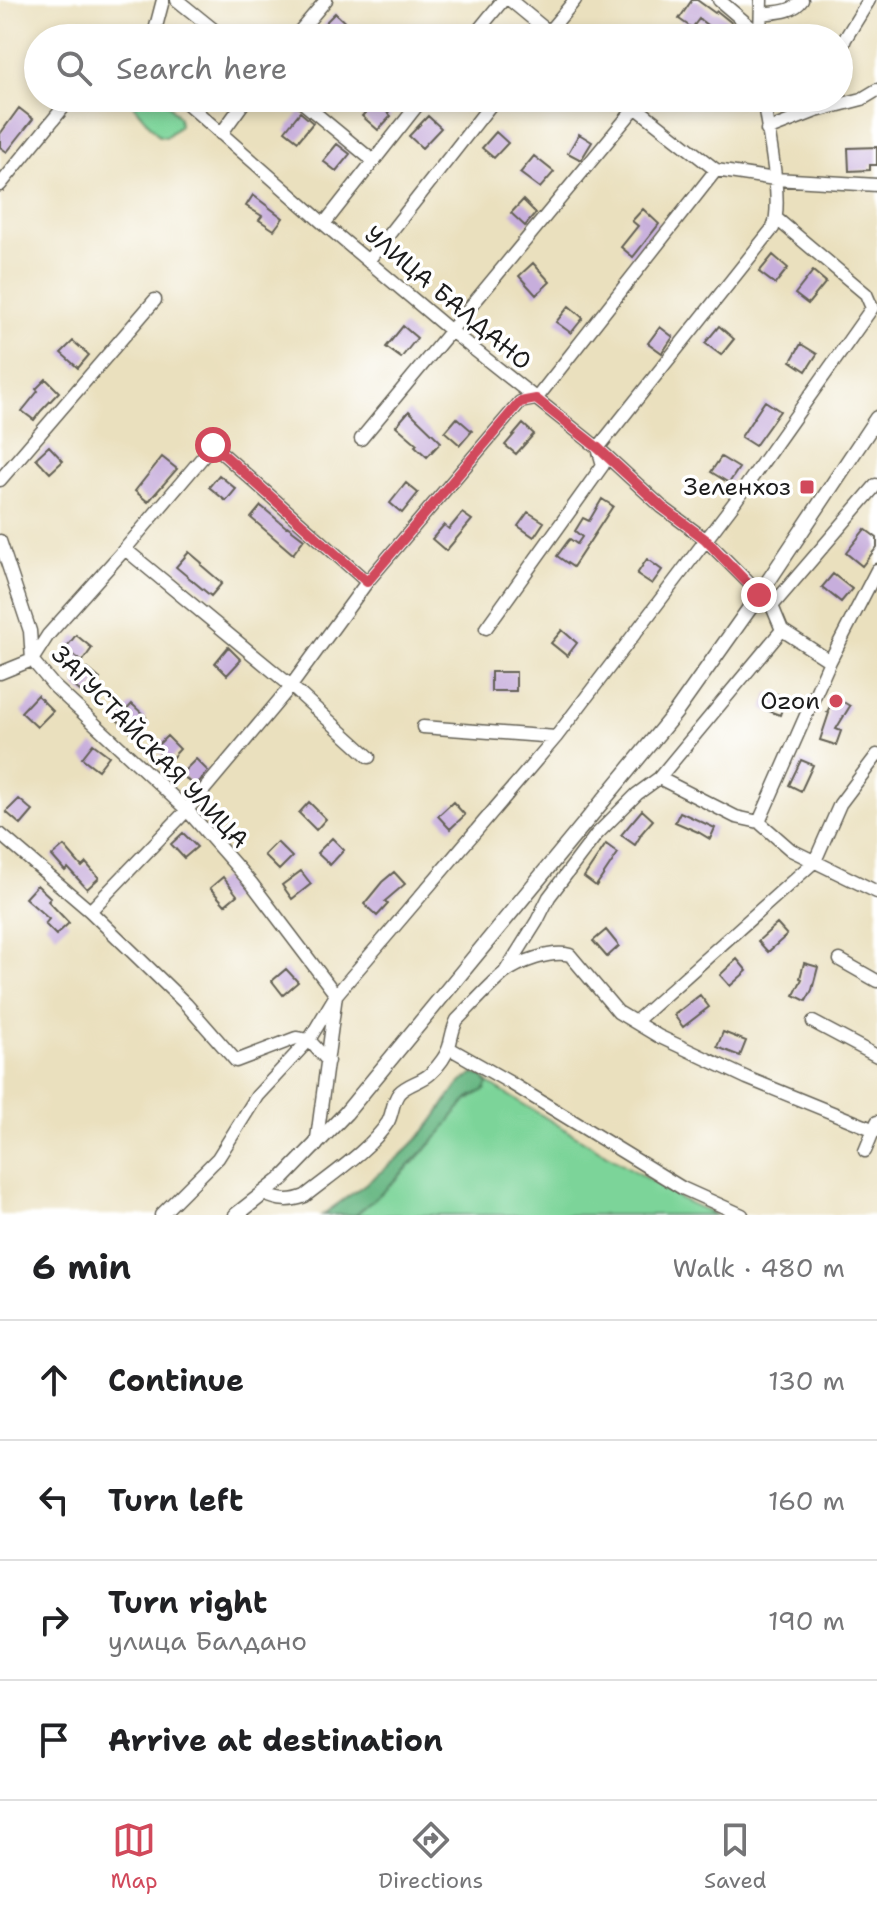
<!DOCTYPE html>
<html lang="en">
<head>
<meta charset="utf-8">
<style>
	:root { --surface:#fff; --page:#f6f6f6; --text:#202124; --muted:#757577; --line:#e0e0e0; --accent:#d1495b }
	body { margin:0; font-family:"Shantell Sans",sans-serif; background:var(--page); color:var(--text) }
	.stop { position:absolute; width:24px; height:24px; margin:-18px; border:6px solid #d1495b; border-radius:50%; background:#fff }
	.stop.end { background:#d1495b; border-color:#fff; box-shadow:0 2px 8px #0008 }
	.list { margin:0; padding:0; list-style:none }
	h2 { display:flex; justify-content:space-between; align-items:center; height:104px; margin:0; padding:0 32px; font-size:34px }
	h2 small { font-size:26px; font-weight:400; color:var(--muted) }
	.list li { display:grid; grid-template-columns:52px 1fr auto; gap:24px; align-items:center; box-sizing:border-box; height:120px; padding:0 32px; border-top:2px solid var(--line) }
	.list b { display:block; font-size:30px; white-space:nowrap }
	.list p { margin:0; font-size:26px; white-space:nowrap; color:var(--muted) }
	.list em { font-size:26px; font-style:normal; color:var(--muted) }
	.icon { flex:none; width:44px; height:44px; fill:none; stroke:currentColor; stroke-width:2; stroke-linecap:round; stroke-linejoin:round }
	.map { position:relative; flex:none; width:877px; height:1215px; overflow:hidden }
	.search { position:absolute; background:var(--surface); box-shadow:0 4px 12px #0003; left:24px; right:24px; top:24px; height:88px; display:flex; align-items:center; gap:20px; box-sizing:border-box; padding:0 28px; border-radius:44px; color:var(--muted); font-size:30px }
	.sheet { height:584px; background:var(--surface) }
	nav { display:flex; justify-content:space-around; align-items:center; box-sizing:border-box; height:112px; border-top:2px solid var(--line); background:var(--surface); font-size:22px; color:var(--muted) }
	nav a { display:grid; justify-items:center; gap:4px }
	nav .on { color:var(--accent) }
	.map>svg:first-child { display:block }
	.green { fill:#7cd499; stroke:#4c785a; stroke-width:2 }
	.forest { fill:#65b681; stroke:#40694e; stroke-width:2 }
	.building { fill:#c7aedc }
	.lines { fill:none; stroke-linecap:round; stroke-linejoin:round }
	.minor-casing { stroke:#646155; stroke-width:15 }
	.major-casing { stroke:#646155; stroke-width:17 }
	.minor { stroke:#fff; stroke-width:12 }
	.major { stroke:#fff; stroke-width:14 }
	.route { stroke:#d1495b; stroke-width:10 }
	.poi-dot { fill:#d1495b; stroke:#fff; stroke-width:3 }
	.labels { text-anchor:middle; stroke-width:7; stroke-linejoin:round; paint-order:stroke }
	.street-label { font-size:24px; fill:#1c1c1c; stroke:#fff }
	.poi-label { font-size:24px; fill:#1c1c1c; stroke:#fff; text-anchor:end }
</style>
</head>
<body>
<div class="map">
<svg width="877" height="1215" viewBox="0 0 877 1215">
	<rect width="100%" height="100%" fill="#fff"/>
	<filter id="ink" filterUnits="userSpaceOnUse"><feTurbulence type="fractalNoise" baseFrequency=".0125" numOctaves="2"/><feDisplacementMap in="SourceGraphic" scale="16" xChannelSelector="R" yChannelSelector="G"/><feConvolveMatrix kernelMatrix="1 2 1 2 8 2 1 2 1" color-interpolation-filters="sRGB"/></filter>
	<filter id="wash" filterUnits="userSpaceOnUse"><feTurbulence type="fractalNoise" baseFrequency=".006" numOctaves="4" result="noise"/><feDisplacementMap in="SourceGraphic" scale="32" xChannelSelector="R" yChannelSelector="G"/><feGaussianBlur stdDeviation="1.8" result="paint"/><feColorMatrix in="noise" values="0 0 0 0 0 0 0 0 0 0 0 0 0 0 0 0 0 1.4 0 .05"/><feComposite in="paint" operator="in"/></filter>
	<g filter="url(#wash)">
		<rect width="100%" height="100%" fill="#eae0be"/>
		<path class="green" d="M136,98h27l16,20 1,7 -14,12 -7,-1 -25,-30z
			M488,1083l193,116 35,16h-361c30,-25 61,-52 86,-83 7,-8 12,-17 19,-25 9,-9 23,-14 28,-24z"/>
		<path class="forest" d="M473,1074l9,2 6,7 -3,7 -13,6 -14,14 -16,22 -58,59 -29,24h-33c38,-27 77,-53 107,-89 15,-18 23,-40 44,-52z"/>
		<g id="blocks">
			<path class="building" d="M692,0h5l18,13 2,-2 16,13 -10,13 -24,-18 -7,9 -13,-9z
				M335,13l18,17 -8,8h-10l-12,-13z
				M376,102l15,14 -13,14 -16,-14z
				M19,108l14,11 -26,33 -7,-5v-13z
				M300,112l13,11 -15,18 -13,-10z
				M428,116l13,12 -19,20 -13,-12z
				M496,132l12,11 -14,15 -12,-10z
				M579,134l13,8 -11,18 -13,-7z
				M337,144l13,10 -14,17 -13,-10z
				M877,147v18h-7v5l-21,1 -1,-23z
				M534,156l20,16 -14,16 -20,-15z
				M253,195l30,23 -9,12 -15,-10 3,-4 -16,-10z
				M523,200l13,13 -11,13 -14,-13z
				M643,209l16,15 -26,33 -12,-10 17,-21 -6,-5z
				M773,255l15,13 -13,16 -16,-12z
				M533,263l17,19 -14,13 -17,-19z
				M813,271l13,11 -18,22 -13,-10z
				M569,306l14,12 -12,15 -15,-11z
				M403,326l14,12 -16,20 -15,-11z
				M719,326l15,13 -13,16 -16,-12z
				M660,327l13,10 -11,16 -14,-10z
				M73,341l16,14 -11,13 -17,-15z
				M801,344l16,10 -11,17 -15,-10z
				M46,379l13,13 -18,19 -7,9 -12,-9 16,-20 -2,-2z
				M765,401l15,10 -25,35 -14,-9z
				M409,411l32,31 -14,15 -12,-11 2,-2 -21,-18z
				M457,418l15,13 -12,14 -15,-13z
				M523,424l11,10 -18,20 -11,-9z
				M49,446l14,15 -13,12 -14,-15z
				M162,457l15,12 -29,33 -13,-11z
				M721,457l18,11 -10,15 -18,-11z
				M219,475l17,14 -10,12 -17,-14z
				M406,483l12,10 -16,20 -12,-10z
				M602,499l11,7 -40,61 -16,-11 11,-15 2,-2 7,5 5,-7 -7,-6 8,-13 6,3z
				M261,506l25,21 1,-1 17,13 -11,15 -42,-36z
				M528,512l16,10 -10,15 -16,-11z
				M462,513l10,7 -26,31 -14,-12 12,-14 5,4z
				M865,529l12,9v9l-15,19 -16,-13z
				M189,552l13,11 -1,2 21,18 -11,13 -35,-29z
				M647,559l15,11 -10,14 -15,-10z
				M833,574l19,15 -11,13 -19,-15z
				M562,630l15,13 -10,13 -16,-13z
				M76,635l16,13 -10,14 -17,-13z
				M228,647l13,13 -14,15 -12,-12z
				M88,669l12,10 -14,17 -12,-10z
				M491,672h25v19h-25z
				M768,692l18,5 -6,18 -17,-6z
				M37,695l16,16 -16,16 -16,-15z
				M835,697l15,9 -14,23 5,2 -5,14 -16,-5 9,-27 -2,-1z
				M132,704l14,13 -15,16 -14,-13z
				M167,736l13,13 -11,12 -14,-13z
				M93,744l16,12 -11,14 -16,-12z
				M196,759l12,12 -13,16 -14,-13z
				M801,760l12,5 -12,26 -12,-6z
				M19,799l14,12 -12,14 -15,-13z
				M309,802l17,17 -10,11 -17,-17z
				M453,802l12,13 -15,14 -12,-13z
				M642,810l11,10 -13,15h1l-6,10 -14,-10z
				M680,812l35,16 -5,11 -12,-7 -23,-10z
				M183,833l14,14 -13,11 -13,-14z
				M332,838l12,12 -14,15 -13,-12z
				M277,842l15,15 -13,13 -15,-15z
				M606,844l12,9 -22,33 -12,-9z
				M64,846l18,21 4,-4 13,15 -12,11 -19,-21 -3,3 -13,-15z
				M301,871l10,13 -19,15 -10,-14z
				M394,872l11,12 -20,17 3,3 -11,12 -13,-12 18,-22z
				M223,877l14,18 -12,10 -15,-17z
				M37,885l14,13 -3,3 21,22 -13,12 -11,-11 4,-5 -24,-21z
				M777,924l10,11 -19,17 -10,-11z
				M606,930l13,16 -12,11 -14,-16z
				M737,959l10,12 -17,15 -10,-11z
				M804,963l14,4 -6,23 -6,11 -12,-6 8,-16 -2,-1z
				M286,969l12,13 -15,13 -11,-14z
				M700,995l9,12 -26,20 -9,-12z
				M723,1032l23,9 -6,15 -23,-9z"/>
		</g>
	</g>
	<g filter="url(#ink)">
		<use href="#blocks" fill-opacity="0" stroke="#646155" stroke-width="2"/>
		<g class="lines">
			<defs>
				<path id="minor" d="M177,0l47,38
					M510,0l46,38
					M719,0l41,35
					M761,14c14,-2 32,-1 41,-14
					M546,35l29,-35
					M153,38l10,-38
					M294,38l32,-38
					M472,38l31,-38
					M760,38l1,-38
					M839,57l6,-18 24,-39
					M181,98l143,126 127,107 147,117 64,59 43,32 67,67 104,-121
					M297,98l75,62
					M624,98l92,72
					M767,130l49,-19 46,-12 15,-9
					M221,134l26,-36
					M0,185l71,-87
					M324,224l99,-126
					M368,261l128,-163
					M361,439l274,-331
					M0,480l155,-180
					M0,541l30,90 2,29 22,26 133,124 65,74 84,111 -20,151
					M125,549l166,137 78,71
					M772,606l10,24 48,31 47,-91
					M486,628l117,-163 -5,-17 175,-220c11,-25 -6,-101 -10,-130
					M830,661l-71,161 32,28 86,42
					M0,673l32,-13 16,-25 77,-86 88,-104 154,137
					M423,727l133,10
					M759,822l-23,-5 -77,-39 123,-148
					M0,834l90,77 97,-101 104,-124 76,-104 153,-180 16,-3 180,-229 59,9 102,6
					M90,911l96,93 50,57 60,-23 13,2 19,21
					M840,960l37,21
					M505,972l32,-51 12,-24 47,-62 41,-41 22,-16
					M635,1022l180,-161 25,-57 37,-49
					M813,1022l64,34
					M449,1048l60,34 173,106 60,27
					M865,1151l12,-29
					M264,1194c15,7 26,8 41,2 26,-21 65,-46 83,-74 5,-9 4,-20 11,-29 8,-9 22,-11 31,-19 8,-7 18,-20 20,-31 2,-8 3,-15 7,-23 15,-15 30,-32 46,-46 16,-12 48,-24 67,-19l48,57 40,24 89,42 130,53
					M161,1215l57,-57 39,-62 52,-56 27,-45 220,-258 178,-234 138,-195 -6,-14 -89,-75"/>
				<path id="major" d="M236,1215l47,-37 63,-65 330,-401 83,-117 118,-177"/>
			</defs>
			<use href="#minor" class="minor-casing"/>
			<use href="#major" class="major-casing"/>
			<use href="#minor" class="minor"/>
			<use href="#major" class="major"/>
		</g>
	</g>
	<g class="lines" filter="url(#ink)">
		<path class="route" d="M213,445l154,137 153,-180 16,-3 62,49 64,59 43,32 54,56"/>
	</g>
	<g class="poi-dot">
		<rect x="799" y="479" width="16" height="16" rx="4"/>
		<circle cx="836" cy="701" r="8"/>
	</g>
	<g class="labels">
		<g class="street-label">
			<text transform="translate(448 298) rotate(40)" y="8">УЛИЦА БАЛДАНО</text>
			<text transform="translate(150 747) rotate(46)" y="8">ЗАГУСТАЙСКАЯ УЛИЦА</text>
		</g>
		<g class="poi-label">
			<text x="791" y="495">Зеленхоз</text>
			<text x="820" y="709">Ozon</text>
		</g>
	</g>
</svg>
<div class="stop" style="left:213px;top:445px"></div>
<div class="stop end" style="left:759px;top:595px"></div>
<div class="search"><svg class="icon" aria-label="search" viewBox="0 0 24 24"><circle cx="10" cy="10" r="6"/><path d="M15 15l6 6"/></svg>Search here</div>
</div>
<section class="sheet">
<h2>6 min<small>Walk · 480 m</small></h2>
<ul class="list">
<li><svg class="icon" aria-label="ahead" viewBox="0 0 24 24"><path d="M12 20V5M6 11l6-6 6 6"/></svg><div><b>Continue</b></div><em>130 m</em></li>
<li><svg class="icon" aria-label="left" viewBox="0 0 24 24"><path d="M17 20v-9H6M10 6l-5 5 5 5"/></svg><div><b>Turn left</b></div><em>160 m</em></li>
<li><svg class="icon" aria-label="right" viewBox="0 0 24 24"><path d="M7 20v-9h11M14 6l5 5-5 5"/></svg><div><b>Turn right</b><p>улица Балдано</p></div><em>190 m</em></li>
<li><svg class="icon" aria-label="arrive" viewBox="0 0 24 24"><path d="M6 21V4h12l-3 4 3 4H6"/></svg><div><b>Arrive at destination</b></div></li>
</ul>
</section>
<nav>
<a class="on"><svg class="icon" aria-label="map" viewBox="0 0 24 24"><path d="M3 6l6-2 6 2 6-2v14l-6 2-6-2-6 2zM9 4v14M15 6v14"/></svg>Map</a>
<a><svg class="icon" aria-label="directions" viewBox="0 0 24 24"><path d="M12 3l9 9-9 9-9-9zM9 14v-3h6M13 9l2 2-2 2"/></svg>Directions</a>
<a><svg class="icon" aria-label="saved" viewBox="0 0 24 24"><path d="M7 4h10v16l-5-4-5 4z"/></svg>Saved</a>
</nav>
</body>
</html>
